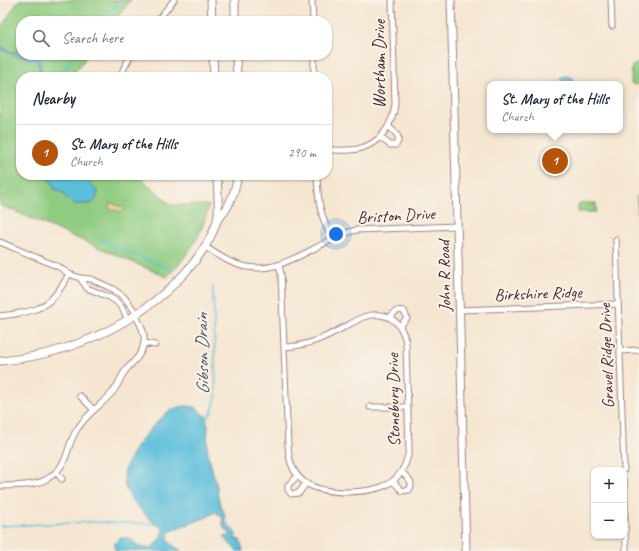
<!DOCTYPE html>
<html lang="en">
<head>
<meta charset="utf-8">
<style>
	:root { --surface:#fff; --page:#f2f2f3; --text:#1f2937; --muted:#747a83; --line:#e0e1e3; --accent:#b45309 }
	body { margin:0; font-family:Caveat,sans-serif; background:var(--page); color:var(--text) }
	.controls { position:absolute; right:12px; bottom:12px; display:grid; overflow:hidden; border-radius:8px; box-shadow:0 1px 3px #0004 }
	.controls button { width:36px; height:36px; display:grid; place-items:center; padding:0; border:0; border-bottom:1px solid var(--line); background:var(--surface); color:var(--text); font:20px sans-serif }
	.you { position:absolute; left:336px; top:234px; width:14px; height:14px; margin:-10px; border:3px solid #fff; border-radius:50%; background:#1a73e8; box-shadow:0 0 0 6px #1a73e833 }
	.badge { display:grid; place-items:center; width:26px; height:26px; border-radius:50%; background:var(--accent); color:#fff; font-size:13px; font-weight:700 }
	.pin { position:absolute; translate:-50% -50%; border:2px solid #fff; box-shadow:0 1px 4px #0006 }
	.popup { position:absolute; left:487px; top:81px; width:136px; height:52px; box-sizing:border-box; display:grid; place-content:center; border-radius:8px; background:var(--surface); filter:drop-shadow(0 1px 3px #0005); font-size:13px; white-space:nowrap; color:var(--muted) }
	.popup b { font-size:15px; color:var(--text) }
	.popup::after { content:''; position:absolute; left:50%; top:100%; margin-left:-8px; border:8px solid transparent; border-top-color:var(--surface) }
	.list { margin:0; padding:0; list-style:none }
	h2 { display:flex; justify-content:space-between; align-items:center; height:52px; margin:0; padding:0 16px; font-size:17px }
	h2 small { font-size:13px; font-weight:400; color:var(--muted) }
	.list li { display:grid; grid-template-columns:26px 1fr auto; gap:12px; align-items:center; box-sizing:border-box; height:56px; padding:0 16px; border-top:1px solid var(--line) }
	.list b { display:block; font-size:15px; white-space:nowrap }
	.list p { margin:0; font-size:13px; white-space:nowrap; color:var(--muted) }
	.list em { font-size:13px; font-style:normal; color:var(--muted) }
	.icon { flex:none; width:22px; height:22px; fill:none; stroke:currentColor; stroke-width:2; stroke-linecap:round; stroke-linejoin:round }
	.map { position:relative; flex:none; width:639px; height:551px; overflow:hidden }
	.search { position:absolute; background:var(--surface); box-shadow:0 1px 3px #0004; left:16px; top:16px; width:316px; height:44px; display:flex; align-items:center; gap:10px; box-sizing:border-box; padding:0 14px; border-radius:16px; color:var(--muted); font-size:15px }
	.panel { position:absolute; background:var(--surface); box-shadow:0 1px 3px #0004; left:16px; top:72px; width:316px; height:108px; border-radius:16px }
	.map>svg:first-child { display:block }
	.green { fill:#8fcc81; stroke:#6c7656 }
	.sand { fill:#eeda9e; stroke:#9c7c64 }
	.water { fill:#5dbfdb; stroke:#546f83 }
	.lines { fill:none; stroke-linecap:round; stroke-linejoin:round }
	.stream { stroke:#5dbfdb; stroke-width:1.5 }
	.street-casing { stroke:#a0827e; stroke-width:7 }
	.secondary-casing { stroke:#a0827e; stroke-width:9 }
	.street { stroke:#fff; stroke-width:5 }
	.secondary { stroke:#fff; stroke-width:7 }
	.labels { text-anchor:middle; stroke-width:4; stroke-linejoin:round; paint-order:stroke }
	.street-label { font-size:17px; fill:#4a1f2b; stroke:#f7f3e8 }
	.water-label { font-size:18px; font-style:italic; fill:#504f60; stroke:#f7f3e8 }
</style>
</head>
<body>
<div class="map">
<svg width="639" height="551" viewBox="0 0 639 551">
	<rect width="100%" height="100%" fill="#f7f3e8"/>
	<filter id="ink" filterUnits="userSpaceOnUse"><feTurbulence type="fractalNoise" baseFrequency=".025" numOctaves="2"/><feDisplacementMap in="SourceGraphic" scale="8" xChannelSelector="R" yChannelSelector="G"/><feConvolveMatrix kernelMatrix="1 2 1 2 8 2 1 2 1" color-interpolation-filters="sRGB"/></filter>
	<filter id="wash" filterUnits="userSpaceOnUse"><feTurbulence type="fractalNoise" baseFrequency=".012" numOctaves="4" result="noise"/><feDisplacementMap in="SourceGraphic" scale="16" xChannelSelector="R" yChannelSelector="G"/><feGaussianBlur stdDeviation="0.9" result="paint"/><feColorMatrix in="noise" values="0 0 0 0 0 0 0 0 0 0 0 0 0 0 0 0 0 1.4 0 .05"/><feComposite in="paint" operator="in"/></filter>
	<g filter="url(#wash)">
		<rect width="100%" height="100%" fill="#f5e6d1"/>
		<path class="green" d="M19,0h112l-17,21h-93v34h67l-17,22h-50v98h117l33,30h38c-8,32 -20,49 -42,72l-167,-72v-176z
			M639,62v22l-5,1 -3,-2 1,-17z
			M637,196h2v48z
			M580,203h16v9h-18v-7z"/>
		<path class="sand" d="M110,203l14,5v2l-2,2 -11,-3 -2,-3z"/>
		<path class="water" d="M0,46l12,6 5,-1 4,2v2l18,4 2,6 -1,12h-2l2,-5 -2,-9c-6,-4 -7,-3 -14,-5 -8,-3 -16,-5 -24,-9z
			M567,76l6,2 -1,6h-10v-7z
			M45,175h38l15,17 -2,7 -5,5h-16l-7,-4 -7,-9 -7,-2v-4z
			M186,406c7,0 13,2 16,9h3l3,11 -1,21 1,8 9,32 1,11 6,15 2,9 10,12 -1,6 3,-1 2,1 3,11h-7c-3,-6 -9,-8 -12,-15l5,1 1,-4 -6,-4 -2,-13 -7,-4 -8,5 -38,15c-4,10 5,14 12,19h-66v-8l5,-5h9c8,7 13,13 24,9l8,-10 2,-9c-3,-3 -7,-3 -10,-6 -8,-7 -24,-24 -27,-33 -10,-22 19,-55 33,-69 3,-2 6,-6 9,-8 5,-4 12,-5 18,-6z"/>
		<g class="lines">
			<path class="stream" d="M103,21l17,-21
				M24,57l12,4
				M58,77l17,-22
				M100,239l15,8 55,22
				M207,418l5,-6 4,-14 -3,-111
				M0,526l90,-4 65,2"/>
		</g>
	</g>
	<g filter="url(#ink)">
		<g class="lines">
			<defs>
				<path id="street" d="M312,0l1,21
					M611,0l1,26
					M157,21l17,-21
					M314,55v22
					M121,77l2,-7 8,-15
					M380,137l10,8h6c6,-8 -1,-13 -7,-18
					M327,150c10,0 21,1 31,-1 22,-5 35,-24 37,-45l-3,-104
					M317,175c1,27 3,40 15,64
					M616,240l8,230
					M0,242l59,25 10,7 11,4 11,1 22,10 11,8 13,17
					M204,246c9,6 18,12 27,16 33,15 59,-1 88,-16 12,-6 23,-13 37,-16l102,-4
					M279,265l2,9 7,172c2,38 26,46 60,46 31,-1 55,-6 61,-42l-3,-107c-4,-23 -21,-33 -43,-26 -27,14 -48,29 -79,30
					M80,278l7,10 22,9 7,4 6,7 6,12
					M460,310l158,-6
					M0,316c39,-5 50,-7 69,-42
					M390,318c4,-6 7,-9 14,-7l3,7 -7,8
					M144,343l11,2
					M620,351l19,-1
					M80,396l14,14
					M370,407h38
					M56,472l6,7
					M298,476l-10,9v5l3,4 8,-1 7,-10
					M393,481l9,10 7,-1c6,-8 -2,-13 -8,-18
					M624,482l2,69
					M0,486c16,-1 36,1 50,-9 21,-15 15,-31 28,-49 9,-14 23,-23 34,-35 6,-6 8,-16 14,-23 3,-4 7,-7 10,-11 13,-15 9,-29 -1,-44"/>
				<path id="secondary" d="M211,0l1,21
					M235,0v21
					M451,0l15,551
					M213,55l1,22
					M236,55l1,22
					M217,220c13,-11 18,-29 21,-45
					M0,361c69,-6 136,-36 183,-86 14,-15 28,-34 34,-54 3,-13 0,-33 0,-46"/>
			</defs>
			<use href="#street" class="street-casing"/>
			<use href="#secondary" class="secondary-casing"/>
			<use href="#street" class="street"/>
			<use href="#secondary" class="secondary"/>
		</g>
	</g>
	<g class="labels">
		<g class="street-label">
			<text transform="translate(379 64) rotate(-90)" y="6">Wortham Drive</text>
			<text transform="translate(396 215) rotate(-3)" y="6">Briston Drive</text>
			<text transform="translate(444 276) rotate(-91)" y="6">John R Road</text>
			<text transform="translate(538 293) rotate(-2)" y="6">Birkshire Ridge</text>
			<text transform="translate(606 356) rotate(-92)" y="6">Gravel Ridge Drive</text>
			<text transform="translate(393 400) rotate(-91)" y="6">Stonebury Drive</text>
		</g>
		<g class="water-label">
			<text transform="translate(202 354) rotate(-91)" y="6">Gibson Drain</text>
		</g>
	</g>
</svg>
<div class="controls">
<button>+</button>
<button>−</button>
</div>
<div class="you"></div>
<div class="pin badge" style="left:555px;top:161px">1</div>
<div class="popup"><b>St. Mary of the Hills</b>Church</div>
<div class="search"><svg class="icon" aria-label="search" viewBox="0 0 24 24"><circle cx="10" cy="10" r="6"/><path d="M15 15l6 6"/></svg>Search here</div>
<section class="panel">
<h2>Nearby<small></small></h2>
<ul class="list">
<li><span class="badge">1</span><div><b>St. Mary of the Hills</b><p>Church</p></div><em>290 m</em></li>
</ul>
</section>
</div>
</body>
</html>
